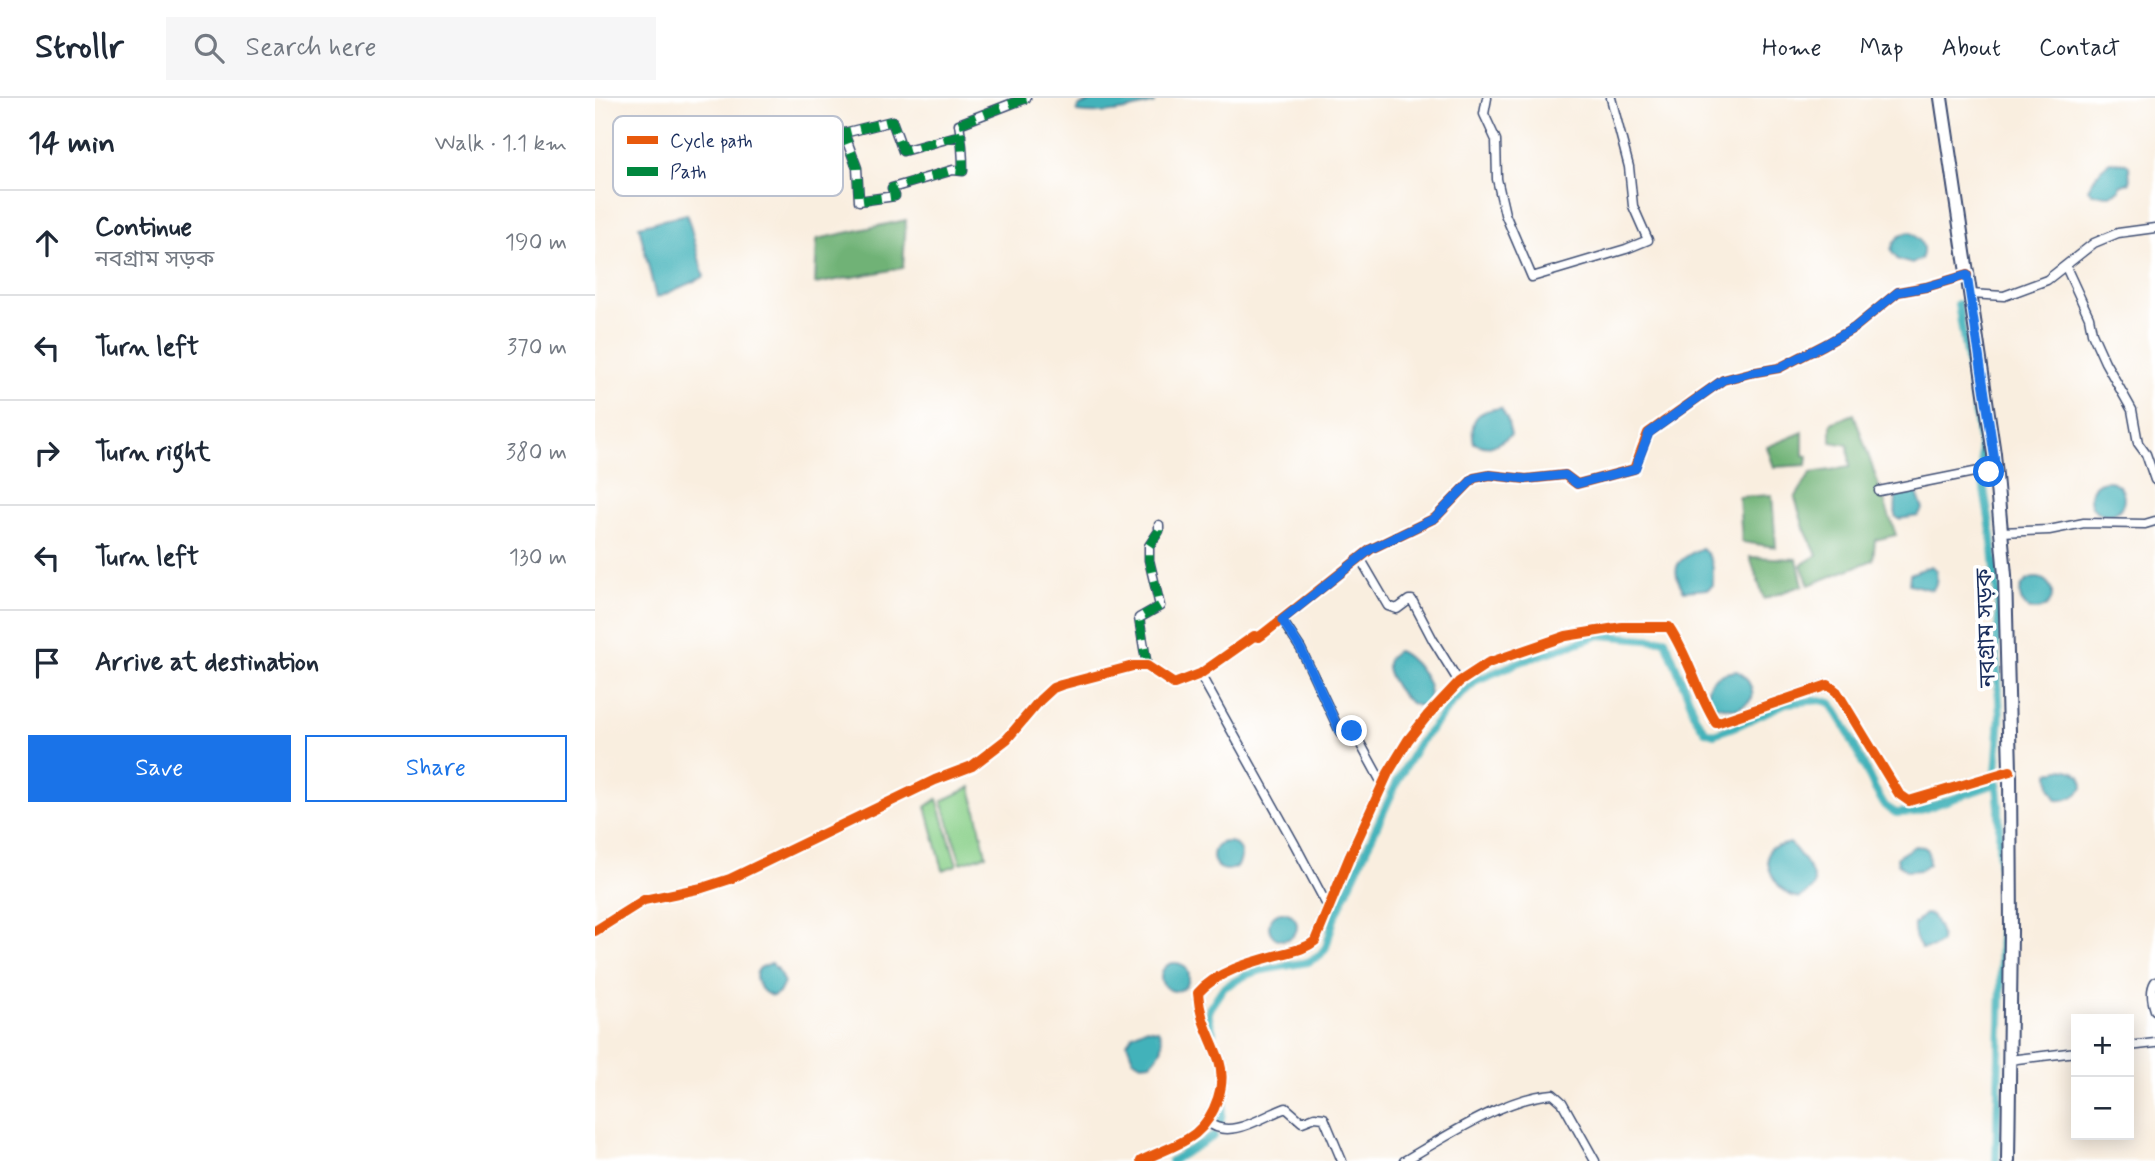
<!DOCTYPE html>
<html lang="en">
<head>
<meta charset="utf-8">
<style>
	:root { --surface:#fff; --page:#f6f6f7; --text:#1f2937; --muted:#747a83; --line:#e0e1e3; --accent:#1a73e8 }
	body { margin:0; font-family:Mynerve,"Noto Sans Bengali",sans-serif; background:var(--page); color:var(--text) }
	.controls { position:absolute; right:21px; bottom:21px; display:grid; overflow:hidden; border-radius:0px; box-shadow:0 4px 18px #0003 }
	.controls button { width:63px; height:63px; display:grid; place-items:center; padding:0; border:0; border-bottom:2px solid var(--line); background:var(--surface); color:var(--text); font:35px sans-serif }
	.stop { position:absolute; width:21px; height:21px; margin:-16px; border:5px solid #1a73e8; border-radius:50%; background:#fff }
	.stop.end { background:#1a73e8; border-color:#fff; box-shadow:0 2px 7px #0008 }
	.list { margin:0; padding:0; list-style:none }
	h2 { display:flex; justify-content:space-between; align-items:center; height:91px; margin:0; padding:0 28px; font-size:30px }
	h2 small { font-size:23px; font-weight:400; color:var(--muted) }
	.list li { display:grid; grid-template-columns:46px 1fr auto; gap:21px; align-items:center; box-sizing:border-box; height:105px; padding:0 28px; border-top:2px solid var(--line) }
	.list b { display:block; font-size:26px; white-space:nowrap }
	.list p { margin:0; font-size:23px; white-space:nowrap; color:var(--muted) }
	.list em { font-size:23px; font-style:normal; color:var(--muted) }
	.actions { display:flex; gap:14px; padding:21px 28px }
	.actions a { flex:1; padding:16px 0; border:2px solid var(--accent); border-radius:0px; text-align:center; font-size:24px; color:var(--accent) }
	.actions .main { background:var(--accent); color:#fff }
	.icon { flex:none; width:38px; height:38px; fill:none; stroke:currentColor; stroke-width:2; stroke-linecap:round; stroke-linejoin:round }
	.map { position:relative; flex:none; width:1560px; height:1063px; overflow:hidden }
	header { display:flex; align-items:center; gap:42px; box-sizing:border-box; height:98px; padding:0 35px; background:var(--surface); border-bottom:2px solid var(--line) }
	header strong { font-size:33px }
	nav { display:flex; gap:38px; margin-inline-start:auto; font-size:24px }
	.search { width:490px; height:63px; background:var(--page); display:flex; align-items:center; gap:18px; box-sizing:border-box; padding:0 24px; border-radius:0px; color:var(--muted); font-size:26px }
	main { display:flex }
	aside { flex:1; background:var(--surface) }
	.map>svg:first-child { display:block }
	.green { fill:#8ad08a; stroke:#528074; stroke-width:2 }
	.forest { fill:#6fb276; stroke:#45706a; stroke-width:2 }
	.water { fill:#42b2ba; stroke:#2e708c; stroke-width:2 }
	.lines { fill:none; stroke-linecap:round; stroke-linejoin:round }
	.canal { stroke:#42b2ba; stroke-width:8 }
	.minor-casing { stroke:#3c4c71; stroke-width:11 }
	.tertiary-casing { stroke:#3c4c71; stroke-width:14 }
	.secondary-casing { stroke:#3c4c71; stroke-width:16 }
	.minor { stroke:#fff; stroke-width:8 }
	.tertiary { stroke:#fff; stroke-width:10 }
	.secondary { stroke:#fff; stroke-width:12 }
	.quiet { stroke:#00873e; stroke-width:9; stroke-dasharray:18 9; stroke-linecap:butt }
	.cycleway-casing { stroke:#fff; stroke-width:15 }
	.cycleway { stroke:#e8590c; stroke-width:10 }
	.route { stroke:#1a73e8; stroke-width:9 }
	.labels { text-anchor:middle; stroke-width:7; stroke-linejoin:round; paint-order:stroke }
	.street-label { font-size:23px; fill:#1b2f5e; stroke:#fff }
	.key { fill:#fff; stroke:#bbc1cf; stroke-width:2 }
	.key-label { font-size:19px; fill:#1b2f5e }
</style>
</head>
<body>
<header>
<strong>Strollr</strong>
<div class="search"><svg class="icon" aria-label="search" viewBox="0 0 24 24"><circle cx="10" cy="10" r="6"/><path d="M15 15l6 6"/></svg>Search here</div>
<nav><a>Home</a><a>Map</a><a>About</a><a>Contact</a></nav>
</header>
<main>
<aside>
<h2>14 min<small>Walk · 1.1 km</small></h2>
<ul class="list">
<li><svg class="icon" aria-label="ahead" viewBox="0 0 24 24"><path d="M12 20V5M6 11l6-6 6 6"/></svg><div><b>Continue</b><p>নবগ্রাম সড়ক</p></div><em>190 m</em></li>
<li><svg class="icon" aria-label="left" viewBox="0 0 24 24"><path d="M17 20v-9H6M10 6l-5 5 5 5"/></svg><div><b>Turn left</b></div><em>370 m</em></li>
<li><svg class="icon" aria-label="right" viewBox="0 0 24 24"><path d="M7 20v-9h11M14 6l5 5-5 5"/></svg><div><b>Turn right</b></div><em>380 m</em></li>
<li><svg class="icon" aria-label="left" viewBox="0 0 24 24"><path d="M17 20v-9H6M10 6l-5 5 5 5"/></svg><div><b>Turn left</b></div><em>130 m</em></li>
<li><svg class="icon" aria-label="arrive" viewBox="0 0 24 24"><path d="M6 21V4h12l-3 4 3 4H6"/></svg><div><b>Arrive at destination</b></div></li>
</ul>
<div class="actions"><a class="main">Save</a><a>Share</a></div>
</aside>
<div class="map">
<svg width="1560" height="1063" viewBox="0 0 1560 1063">
	<rect width="100%" height="100%" fill="#fff"/>
	<filter id="ink" filterUnits="userSpaceOnUse"><feTurbulence type="fractalNoise" baseFrequency=".0143" numOctaves="2"/><feDisplacementMap in="SourceGraphic" scale="14" xChannelSelector="R" yChannelSelector="G"/><feConvolveMatrix kernelMatrix="1 2 1 2 8 2 1 2 1" color-interpolation-filters="sRGB"/></filter>
	<filter id="wash" filterUnits="userSpaceOnUse"><feTurbulence type="fractalNoise" baseFrequency=".00686" numOctaves="4" result="noise"/><feDisplacementMap in="SourceGraphic" scale="28" xChannelSelector="R" yChannelSelector="G"/><feGaussianBlur stdDeviation="1.57" result="paint"/><feColorMatrix in="noise" values="0 0 0 0 0 0 0 0 0 0 0 0 0 0 0 0 0 1.4 0 .05"/><feComposite in="paint" operator="in"/></filter>
	<g filter="url(#wash)">
		<rect width="100%" height="100%" fill="#f9eedf"/>
		<path class="green" d="M376,689l15,68 -25,8 -19,-62z
			M342,701l20,66 -14,5 -17,-63z"/>
		<path class="forest" d="M311,122l-3,48 -88,16 2,-45z
			M1259,316l42,121 -21,5 -2,20 -64,25 -8,-20 16,-10 -13,-27 -9,-30 16,-25 39,-6 -2,-22 -17,-3v-19z
			M1208,334v23l5,1 -1,9 -33,2 -7,-20z
			M1177,397l4,52 -34,-5 -3,-45z
			M1155,459l47,2 6,26 -39,14z"/>
		<path class="water" d="M505,0h55v5c-26,7 -51,13 -78,9l2,-6z
			M1515,64l16,1 3,3 1,16 -10,4v4l-10,5 -18,-1 -4,-5c6,-11 12,-21 22,-27z
			M92,116l17,63 -48,21 -17,-72z
			M1315,134c10,7 17,15 11,27l-9,5 -14,-4 -7,-9c2,-11 8,-17 19,-19z
			M906,310l6,11 4,16c-15,9 -19,16 -37,8 -5,-24 3,-33 27,-35z
			M1495 400a17 17 0 1 1 34 0a17 17 0 1 1-34 0Z
			M1316,392l6,3 6,16 -5,7 -19,3 -4,-3 1,-20 5,-4z
			M1107,450c13,13 11,20 11,37l-5,4 -24,2c-17,-26 -4,-32 18,-43z
			M1336,468l5,4c1,7 1,16 -4,20l-23,-6 1,-10z
			M1425 496a16 16 0 1 1 32 0a16 16 0 1 1-32 0Z
			M802,553c13,3 37,32 32,46 -11,28 -45,-20 -42,-34 1,-6 5,-9 10,-12z
			M1142,573c7,4 9,6 12,12 8,16 2,18 -12,26l-25,-4c-12,-22 4,-32 25,-34z
			M1468,671c12,2 20,5 20,19 -7,9 -16,13 -26,12l-7,-13 -1,-14z
			M618 758a14 14 0 1 1 28 0a14 14 0 1 1-28 0Z
			M1195,745c7,8 30,34 23,45 -2,4 -10,7 -14,10 -20,-4 -37,-31 -29,-50z
			M1320,748l9,1 4,3 1,14 -8,6 -14,1 -9,-7 -1,-7z
			M674 828a14 14 0 1 1 28 0a14 14 0 1 1-28 0Z
			M1330,816l7,1c5,9 10,17 9,27l-7,5 -12,2c-6,-7 -9,-15 -8,-25z
			M176,865l7,7 6,13 -5,10 -6,3c-11,-2 -23,-18 -13,-28 1,-1 10,-4 11,-5z
			M566 879a14 14 0 1 1 28 0a14 14 0 1 1-28 0Z
			M550,930l13,2c8,14 4,22 -7,33l-10,1 -8,-5 -6,-16 6,-9z"/>
		<g class="lines">
			<path class="canal" d="M1363,206l22,137 4,48 8,48 7,79 -3,35 4,64 -4,60 3,32 2,181 -5,173
				M618,934l-4,-14v-9l14,-21 23,-13 16,-5 46,-8 12,-7 6,-8 8,-28 65,-141 20,-35 37,-44 21,-19 43,-18 80,-27 57,5 8,-1 27,67 1,7 12,18 9,3 25,-9 47,-22 35,-3 10,3 14,23 30,63 10,17 11,7 19,-1 83,-29
				M625,1026l8,-50 -7,-24
				M576,1063l43,-25"/>
		</g>
	</g>
	<g filter="url(#ink)">
		<g class="lines">
			<defs>
				<path id="minor" d="M892,0l-3,16 12,26 1,39 8,35 27,63 94,-28 22,-9 -15,-34 -4,-39 -18,-69
					M366,37l-58,16 -11,-30 -48,12 13,35 2,33 36,-5 -3,-8 61,-18 10,1c0,-16 -1,-31 -4,-47l67,-26
					M1471,169l23,50 3,16 13,29 27,48 6,33 8,11 9,26
					M1375,196l34,2 43,-16 47,-37 24,-10 37,-5
					M1284,393l100,-20 17,1
					M1406,434l48,-2 35,-7 61,1 10,-3
					M765,460l28,48 9,3 12,-9h3l21,40 26,42
					M687,522l19,29 40,85 3,2 10,-4 29,53
					M552,568l-8,-48 21,-12 -11,-46v-14l10,-15v-6
					M605,576l94,169 35,66
					M0,833l49,-31 58,-12 28,-9 205,-99 37,-14 35,-27 33,-39 13,-12 8,-3 72,-19h14l27,18 26,-10 54,-38 5,1 3,-2 109,-86 64,-31 39,-40 16,-3 36,4 39,-4 12,9 57,-15 14,-36 75,-53 27,-7 29,-5 45,-23 30,-17 44,-36 28,-5 41,-12
					M1560,884c-5,8 -3,19 0,28
					M1534,948l26,-3
					M1414,962l67,-8
					M613,1024c22,19 55,-6 78,-14l16,14 13,-5 9,1 18,43
					M809,1063c41,-24 102,-64 149,-67l9,8 33,59"/>
				<path id="tertiary" d="M546,1063c36,-18 63,-20 77,-63 4,-12 5,-25 1,-38 -9,-26 -19,-38 -21,-67 19,-22 54,-31 80,-38 13,-4 26,-5 37,-14l35,-85 38,-83 20,-33 19,-24 32,-34 29,-19 78,-27 56,-9h47c20,30 28,66 47,96l112,-38 9,7 62,102 10,7 101,-30"/>
				<path id="secondary" d="M1346,0l53,356 11,121 5,196 1,160 -3,230"/>
			</defs>
			<use href="#minor" class="minor-casing"/>
			<use href="#tertiary" class="tertiary-casing"/>
			<use href="#secondary" class="secondary-casing"/>
			<use href="#minor" class="minor"/>
			<use href="#tertiary" class="tertiary"/>
			<use href="#secondary" class="secondary"/>
			<path class="quiet" d="M366,37l-58,16 -11,-30 -48,12 13,35 2,33 36,-5 -3,-8 61,-18 10,1c0,-16 -1,-31 -4,-47l67,-26
				M552,568l-8,-48 21,-12 -11,-46v-14l10,-15v-6"/>
			<defs>
				<path id="cycleway" d="M0,833l49,-31 58,-12 28,-9 205,-99 37,-14 35,-27 33,-39 13,-12 8,-3 72,-19h14l27,18 26,-10 54,-38 5,1 3,-2 109,-86 64,-31 39,-40 16,-3 36,4 39,-4 12,9 57,-15 14,-36 75,-53 27,-7 29,-5 45,-23 30,-17 44,-36 28,-5 41,-12
					M546,1063c36,-18 63,-20 77,-63 4,-12 5,-25 1,-38 -9,-26 -19,-38 -21,-67 19,-22 54,-31 80,-38 13,-4 26,-5 37,-14l35,-85 38,-83 20,-33 19,-24 32,-34 29,-19 78,-27 56,-9h47c20,30 28,66 47,96l112,-38 9,7 62,102 10,7 101,-30"/>
			</defs>
			<use href="#cycleway" class="cycleway-casing"/>
			<use href="#cycleway" class="cycleway"/>
		</g>
	</g>
	<g class="lines" filter="url(#ink)">
		<path class="route" d="M757,633l-7,5 -4,-2 -40,-85 -19,-29 89,-71 64,-31 39,-40 16,-3 36,4 39,-4 12,9 58,-15 14,-36 74,-53 27,-7 29,-5 45,-23 30,-17 44,-36 28,-5 41,-12 27,179 2,18h-7"/>
	</g>
	<g class="labels">
		<g class="street-label">
			<text transform="translate(1390 530) rotate(-92)" y="8">নবগ্রাম সড়ক</text>
		</g>
	</g>
	<rect x="18" y="18" width="230" height="80" rx="10" class="key"/>
	<rect x="32" y="38" width="31" height="8" fill="#e8590c"/>
	<rect x="32" y="69" width="31" height="9" fill="#00873e"/>
	<g class="key-label">
		<text x="75" y="49">Cycle path</text>
		<text x="75" y="80">Path</text>
	</g>
</svg>
<div class="controls">
<button>+</button>
<button>−</button>
</div>
<div class="stop" style="left:1394px;top:374px"></div>
<div class="stop end" style="left:757px;top:633px"></div>
</div>
</main>
</body>
</html>
